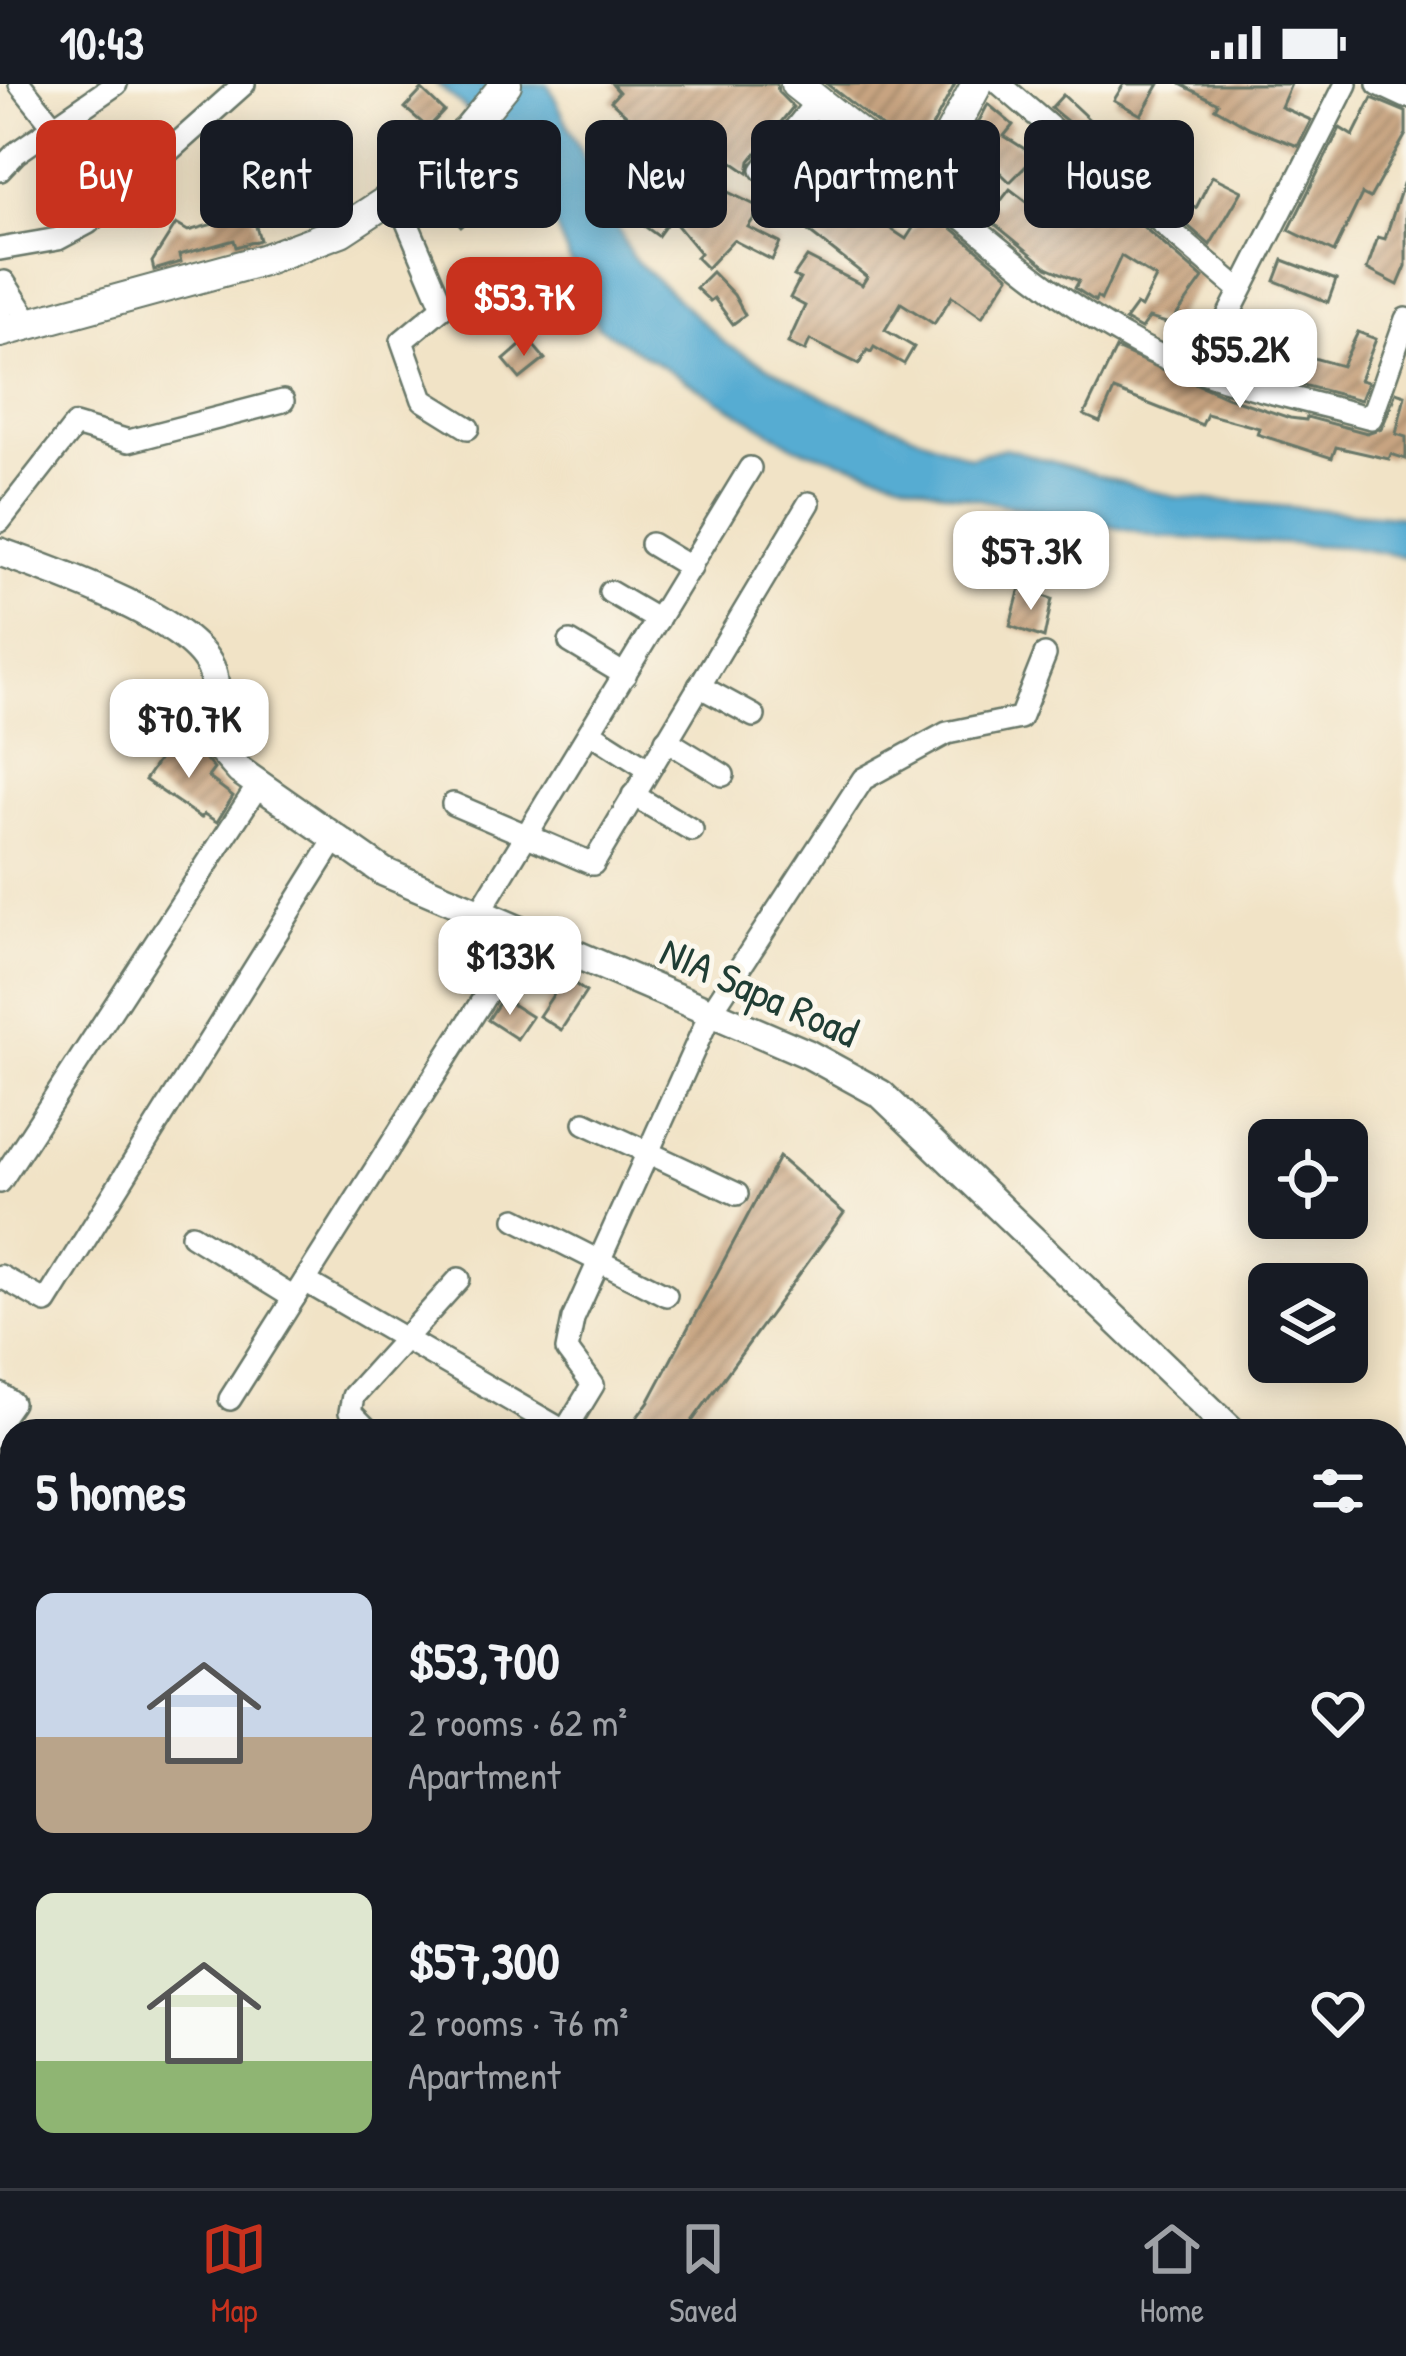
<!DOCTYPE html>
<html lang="en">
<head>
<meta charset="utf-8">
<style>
  body { margin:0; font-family:"Patrick Hand",sans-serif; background:#242831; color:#f1f3f6; height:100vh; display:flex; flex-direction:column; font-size:45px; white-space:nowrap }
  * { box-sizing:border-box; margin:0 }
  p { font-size:39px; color:#9ea1a6 }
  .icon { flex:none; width:66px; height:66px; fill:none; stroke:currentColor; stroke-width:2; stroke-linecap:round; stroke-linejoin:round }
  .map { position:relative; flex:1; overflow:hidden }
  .drawer { position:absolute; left:0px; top:1335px; width:1407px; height:771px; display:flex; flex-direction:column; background:#171b24; border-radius:36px 36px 0 0; box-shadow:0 6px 30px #0003 }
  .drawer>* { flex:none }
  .banner { position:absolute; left:36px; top:36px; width:1335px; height:108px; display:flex; gap:24px }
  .fabs { position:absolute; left:1248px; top:1035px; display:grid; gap:24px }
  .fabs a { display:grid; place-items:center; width:120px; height:120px; border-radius:18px; background:#171b24; box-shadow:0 6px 30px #0003; font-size:60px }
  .price { position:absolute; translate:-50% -102px; padding:0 27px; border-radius:24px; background:#fff; color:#222; font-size:39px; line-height:78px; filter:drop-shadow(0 3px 6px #0008) }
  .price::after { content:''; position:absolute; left:50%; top:72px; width:36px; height:27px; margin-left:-18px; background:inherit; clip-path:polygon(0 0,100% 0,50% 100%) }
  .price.on { background:#c8321e; color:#fff }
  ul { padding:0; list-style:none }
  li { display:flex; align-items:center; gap:36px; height:300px; padding:0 36px }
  li span { display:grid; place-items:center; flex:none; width:336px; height:240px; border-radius:18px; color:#555 }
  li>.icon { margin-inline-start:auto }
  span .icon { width:144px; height:144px; fill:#fffc; stroke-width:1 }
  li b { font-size:51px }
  h2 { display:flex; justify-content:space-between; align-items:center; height:144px; padding:0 36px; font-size:51px }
  .pill { padding:0 42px; border-radius:18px; background:#171b24; box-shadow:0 6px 30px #0003; font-size:42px; line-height:108px }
  .pill.on { background:#c8321e; color:#fff }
  .status { display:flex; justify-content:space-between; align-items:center; height:84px; padding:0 60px; background:#171b24; direction:ltr }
  .status svg { height:33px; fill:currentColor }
  .tab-bar { display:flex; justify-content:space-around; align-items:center; height:168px; border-top:3px solid #363941; background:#171b24; font-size:33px; color:#9ea1a6 }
  .tab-bar a { display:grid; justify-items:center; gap:6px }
  .tab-bar .on { color:#c8321e }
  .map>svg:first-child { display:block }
  .water { fill:#56acd2; stroke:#3a7483; stroke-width:3 }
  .building { fill:url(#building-hatch); fill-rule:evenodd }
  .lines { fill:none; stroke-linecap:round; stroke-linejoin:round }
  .minor-casing { stroke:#687767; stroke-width:26 }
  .tertiary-casing { stroke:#687767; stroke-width:32 }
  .secondary-casing { stroke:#687767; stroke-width:34 }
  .minor { stroke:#fff; stroke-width:21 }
  .tertiary { stroke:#fff; stroke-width:27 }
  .secondary { stroke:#fff; stroke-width:30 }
  .labels { text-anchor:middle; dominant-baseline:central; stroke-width:10; stroke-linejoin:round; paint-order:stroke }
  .street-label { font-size:42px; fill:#1f3d34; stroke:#fbf7ec }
</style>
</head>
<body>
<div class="status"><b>10:43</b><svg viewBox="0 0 49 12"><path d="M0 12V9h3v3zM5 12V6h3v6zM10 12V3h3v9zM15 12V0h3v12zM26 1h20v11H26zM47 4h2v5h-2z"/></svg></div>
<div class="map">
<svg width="1406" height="2104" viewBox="0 0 1406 2104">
  <defs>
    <pattern id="building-hatch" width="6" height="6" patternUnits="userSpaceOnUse" patternTransform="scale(3)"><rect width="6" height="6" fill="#c8a481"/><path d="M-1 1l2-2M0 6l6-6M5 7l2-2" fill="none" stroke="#a2876a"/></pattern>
  </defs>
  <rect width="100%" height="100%" fill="#fbf7ec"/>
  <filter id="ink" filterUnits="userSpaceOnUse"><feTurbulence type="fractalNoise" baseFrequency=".00833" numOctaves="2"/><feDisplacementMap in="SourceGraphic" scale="24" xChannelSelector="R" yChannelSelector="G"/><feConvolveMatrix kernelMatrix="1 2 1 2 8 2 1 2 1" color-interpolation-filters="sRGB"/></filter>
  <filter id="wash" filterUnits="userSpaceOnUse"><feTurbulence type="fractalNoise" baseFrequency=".004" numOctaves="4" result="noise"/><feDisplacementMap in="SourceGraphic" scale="48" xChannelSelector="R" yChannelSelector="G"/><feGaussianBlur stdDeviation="2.7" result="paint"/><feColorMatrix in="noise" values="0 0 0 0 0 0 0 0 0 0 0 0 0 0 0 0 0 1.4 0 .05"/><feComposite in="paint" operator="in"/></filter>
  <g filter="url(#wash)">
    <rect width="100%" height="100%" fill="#f1e3c6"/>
    <path class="water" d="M437,0H548L632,173L726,260L833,318L970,373L1005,364L1174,413L1406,433V473L1349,463L1161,453L944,408L796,363L598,243L529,80Z"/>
    <g id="blocks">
      <g class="building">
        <path d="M612,0H777L778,8L793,23L750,77L748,89L716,67L691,90L761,124L748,143L780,159L772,176L733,156L707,184L696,173L700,169L671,134L658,152L640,139L648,127L636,119L646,104L663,114L683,76L651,47L648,51L611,17L619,8Z"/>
        <path d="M827,0H955L917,71Z"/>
        <path d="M1124,0H1159L1141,31L1114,16Z"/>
        <path d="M1180,0H1291L1281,23L1311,36L1298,62L1250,44L1215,24L1218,19Z"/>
        <path d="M422,6L444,27L428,44L405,24Z"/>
        <path d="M1063,11L1112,57L1125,38L1158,63L1167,46L1182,54L1149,105L1051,24Z"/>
        <path d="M1372,14L1406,28V50L1370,114L1362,110L1334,168L1289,146L1340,44L1353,52Z"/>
        <path d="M988,20L1013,41L1004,52L1036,72L1010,98L989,78L973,105L996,123L1010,105L1040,128L1056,104L1029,82L1043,63L1078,90L1075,94L1119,122L1203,194L1170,240L1149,234L1141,245L1125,236L1136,221L1141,224L1156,194L1121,172L1101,216L1097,213L1095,217L1075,204L1079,197L1047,183L946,100Z"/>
        <path d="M817,41L911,116L923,120L1009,192L982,233L952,212L934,240L901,219L885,246L914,263L904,280L874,263L871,268L867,266L859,280L810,256L805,267L788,259L805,222L790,214L800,195L794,192L807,173L862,201L867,193L808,147L815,135L765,100L774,95ZM811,64L922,130L906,155L799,84Z"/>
        <path d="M481,60L511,90L483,118L486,121L461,143L448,128L474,104L456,85Z"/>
        <path d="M1212,92L1242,107L1210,161L1158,116L1166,104L1196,124Z"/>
        <path d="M1403,100L1406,101V182L1398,201L1367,185L1378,153L1385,155Z"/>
        <path d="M227,112L231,127L250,122L260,156L236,163L234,156L179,171L181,178L154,186L152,178L176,140L188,147L217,139L210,116Z"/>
        <path d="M1283,176L1336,196L1328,218L1275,197Z"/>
        <path d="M712,188L734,211L745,231L733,240L714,214L710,217L696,204Z"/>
        <path d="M1358,248L1376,255L1360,296L1368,298L1361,316L1295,299L1303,271L1342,282Z"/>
        <path d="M528,255L545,275L520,295L504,276Z"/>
        <path d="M1116,265L1227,313L1290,334L1306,336L1307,333L1367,349L1382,344L1396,308L1405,311L1396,350L1406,353V375L1391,370L1389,375L1336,363L1332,374L1257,350L1259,344L1207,330L1202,341L1114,306L1100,338L1084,331Z"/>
        <path d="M1020,504L1052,515L1044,554L1010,542Z"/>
        <path d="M174,653L200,669L214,685L208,693L233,712L217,738L204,730L201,734L145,696Z"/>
        <path d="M565,893L586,908L561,946L539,932Z"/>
        <path d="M502,914L532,933L517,955L488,936Z"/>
        <path d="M779,1073L844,1129L685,1347H627L649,1317Z"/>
      </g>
    </g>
  </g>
  <g filter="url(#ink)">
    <use href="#blocks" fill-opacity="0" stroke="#687767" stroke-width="3"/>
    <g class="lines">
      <g class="minor-casing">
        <g id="minor">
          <path d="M20,0L55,44"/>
          <path d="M1000,0L1240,206"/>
          <path d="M1378,0L1406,13"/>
          <path d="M0,86L16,69L116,0"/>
          <path d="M762,86L817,17"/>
          <path d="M923,101C988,155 1054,214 1128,255C1201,297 1291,312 1371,334L1406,235"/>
          <path d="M395,110L443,223L402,257L423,316L468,344"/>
          <path d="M0,165L58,155L88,139L244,0"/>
          <path d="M0,237L4,198L31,240"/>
          <path d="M1200,287L1346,0"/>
          <path d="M0,437L75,341L129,357L283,317"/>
          <path d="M651,460L691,484"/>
          <path d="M610,508L658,536"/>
          <path d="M570,558L625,591"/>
          <path d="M699,602L754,632"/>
          <path d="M590,648L648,685"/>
          <path d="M666,656L723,691"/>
          <path d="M633,711L692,746"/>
          <path d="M453,720L593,780L809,419"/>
          <path d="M479,829L750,384"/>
          <path d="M585,1039L737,1110"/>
          <path d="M0,1098L259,700"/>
          <path d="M516,1135L666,1211"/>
          <path d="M192,1151L294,1214"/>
          <path d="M0,1192L46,1218L336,754"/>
          <path d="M305,1197L564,1347"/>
          <path d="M0,1310L12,1319L0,1336"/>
          <path d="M230,1315L525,849"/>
          <path d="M369,1347L350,1328L353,1312L459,1195"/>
          <path d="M565,1347L593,1301L567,1266L573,1235L711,928L863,695L947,649L1020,634L1045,571"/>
          <path d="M0,1353L12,1361"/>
          <path d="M0,1499L12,1484"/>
          <path d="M0,1656L12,1640"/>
          <path d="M0,1841L12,1848"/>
          <path d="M0,1955L12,1939"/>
          <path d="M0,2001L12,1984"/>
          <path d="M1395,2024H1406"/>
          <path d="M1395,2041H1406"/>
          <path d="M419,2094L432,2104"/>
          <path d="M576,2094L626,2104"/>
          <path d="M33,2104L40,2094"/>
          <path d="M143,2104L150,2094"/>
          <path d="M252,2104L259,2094"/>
          <path d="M368,2104L375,2094"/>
          <path d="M825,2104L826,2094"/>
        </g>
      </g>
      <g class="tertiary-casing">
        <g id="tertiary">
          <path d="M0,468C50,486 194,535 212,587C218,604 211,635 210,653L240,687L384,788L808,970L881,1010L1232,1347"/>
          <path d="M1395,1478L1406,1486"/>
        </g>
      </g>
      <g class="secondary-casing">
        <g id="secondary">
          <path d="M796,0L923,101L977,0"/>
          <path d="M0,248L263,176L341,147L390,115L468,46L506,0"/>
        </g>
      </g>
      <use href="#minor" class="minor"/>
      <use href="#tertiary" class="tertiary"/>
      <use href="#secondary" class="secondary"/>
    </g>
  </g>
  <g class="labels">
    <g class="street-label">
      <text transform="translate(760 907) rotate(24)">NIA Sapa Road</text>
    </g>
  </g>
</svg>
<div class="fabs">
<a><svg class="icon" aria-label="locate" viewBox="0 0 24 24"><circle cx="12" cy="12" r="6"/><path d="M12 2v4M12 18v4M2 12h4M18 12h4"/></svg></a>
<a><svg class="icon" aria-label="layers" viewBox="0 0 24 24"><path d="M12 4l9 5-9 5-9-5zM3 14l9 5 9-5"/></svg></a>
</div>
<b class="price on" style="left:524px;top:275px">$53.7K</b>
<b class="price" style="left:1240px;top:327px">$55.2K</b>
<b class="price" style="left:1031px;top:529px">$57.3K</b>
<b class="price" style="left:189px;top:697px">$70.7K</b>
<b class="price" style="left:510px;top:934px">$133K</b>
<div class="banner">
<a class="pill on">Buy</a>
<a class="pill">Rent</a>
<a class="pill">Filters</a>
<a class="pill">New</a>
<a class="pill">Apartment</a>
<a class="pill">House</a>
</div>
<section class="drawer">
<h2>5 homes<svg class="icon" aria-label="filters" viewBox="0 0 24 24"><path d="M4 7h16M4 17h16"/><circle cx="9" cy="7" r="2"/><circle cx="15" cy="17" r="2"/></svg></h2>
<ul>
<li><span style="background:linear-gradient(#c9d6e8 60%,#b9a48a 0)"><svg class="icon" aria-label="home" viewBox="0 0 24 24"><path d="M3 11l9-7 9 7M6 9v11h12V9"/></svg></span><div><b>$53,700</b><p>2 rooms · 62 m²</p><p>Apartment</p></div><svg class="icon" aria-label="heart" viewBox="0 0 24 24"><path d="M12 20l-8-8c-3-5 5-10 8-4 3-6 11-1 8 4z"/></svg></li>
<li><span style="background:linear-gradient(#dfe7d0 70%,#8fb573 0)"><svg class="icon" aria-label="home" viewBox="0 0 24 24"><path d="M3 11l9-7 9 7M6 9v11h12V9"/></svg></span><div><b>$57,300</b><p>2 rooms · 76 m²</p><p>Apartment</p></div><svg class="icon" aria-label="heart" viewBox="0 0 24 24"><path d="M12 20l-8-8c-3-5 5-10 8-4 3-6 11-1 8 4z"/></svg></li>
</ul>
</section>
</div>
<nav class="tab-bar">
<a class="on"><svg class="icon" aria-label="map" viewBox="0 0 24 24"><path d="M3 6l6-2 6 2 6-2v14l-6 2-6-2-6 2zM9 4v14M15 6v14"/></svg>Map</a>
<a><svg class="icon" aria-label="saved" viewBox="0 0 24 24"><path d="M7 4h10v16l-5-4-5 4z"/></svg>Saved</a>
<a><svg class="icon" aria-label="home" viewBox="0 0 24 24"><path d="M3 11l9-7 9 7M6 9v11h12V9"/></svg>Home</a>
</nav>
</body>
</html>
